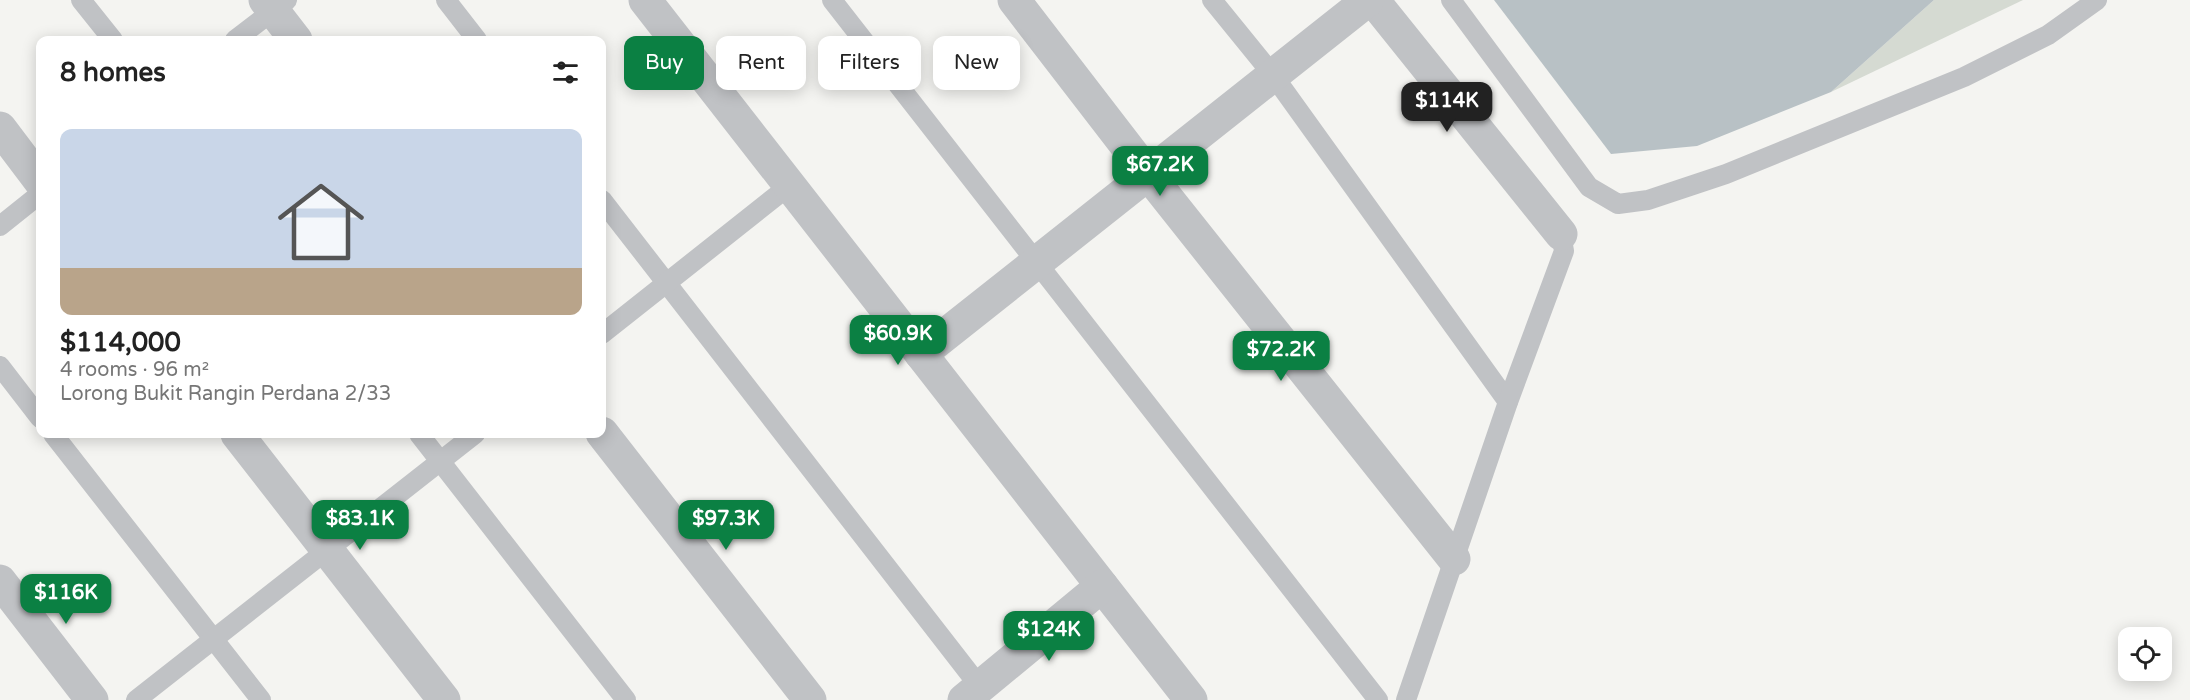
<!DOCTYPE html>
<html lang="en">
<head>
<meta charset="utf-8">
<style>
  body { margin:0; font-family:"Varela Round",sans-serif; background:#f6f6f6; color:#222; height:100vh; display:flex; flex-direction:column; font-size:22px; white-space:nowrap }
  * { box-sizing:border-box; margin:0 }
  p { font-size:20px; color:#767676 }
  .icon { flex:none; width:33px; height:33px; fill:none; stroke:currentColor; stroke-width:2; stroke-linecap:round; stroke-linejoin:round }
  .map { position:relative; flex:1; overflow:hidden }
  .panel { position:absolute; left:36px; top:36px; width:570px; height:402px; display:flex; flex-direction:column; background:#fff; border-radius:12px; box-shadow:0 3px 15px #0003 }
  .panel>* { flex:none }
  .top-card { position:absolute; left:624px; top:36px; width:570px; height:54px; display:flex; gap:12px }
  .fabs { position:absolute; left:2118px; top:627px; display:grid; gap:12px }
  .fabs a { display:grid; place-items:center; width:54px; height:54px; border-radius:12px; background:#fff; box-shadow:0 3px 15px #0003; font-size:30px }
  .price { position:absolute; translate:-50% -51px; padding:0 14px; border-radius:12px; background:#0b8043; color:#fff; font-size:20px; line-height:39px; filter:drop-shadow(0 2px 3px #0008) }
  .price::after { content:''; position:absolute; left:50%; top:36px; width:18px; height:14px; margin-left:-9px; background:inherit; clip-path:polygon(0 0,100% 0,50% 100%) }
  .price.on { background:#222; color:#fff }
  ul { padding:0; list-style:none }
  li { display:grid; align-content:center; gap:12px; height:318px; padding:0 24px }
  li span { display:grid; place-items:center; height:186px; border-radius:12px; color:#555 }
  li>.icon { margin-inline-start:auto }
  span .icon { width:108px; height:108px; fill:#fffc; stroke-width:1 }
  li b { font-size:26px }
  h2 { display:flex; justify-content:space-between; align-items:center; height:72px; padding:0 24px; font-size:26px }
  .chip { padding:0 21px; border-radius:12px; background:#fff; box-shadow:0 3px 15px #0003; font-size:21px; line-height:54px }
  .chip.on { background:#0b8043; color:#fff }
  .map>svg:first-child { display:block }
  .green { fill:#d5dad2 }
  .water { fill:#b8c1c5 }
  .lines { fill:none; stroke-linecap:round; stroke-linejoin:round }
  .service { stroke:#c0c2c5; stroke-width:20 }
  .minor { stroke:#c0c2c5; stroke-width:33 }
</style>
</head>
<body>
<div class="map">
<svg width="2190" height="700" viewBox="0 0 2190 700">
  <rect width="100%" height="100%" fill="#f4f4f1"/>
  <path class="green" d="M1934,0H2023L1831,92Z"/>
  <path class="water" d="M1494,0H1934L1831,92L1697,146L1611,154Z"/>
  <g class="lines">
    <g class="service">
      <path d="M81,0L113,40"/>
      <path d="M446,0L477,40"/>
      <path d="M832,0L1378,700"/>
      <path d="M1212,0L1273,75L1508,402"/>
      <path d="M1451,0L1589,187L1618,204L1648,200L1726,174L1964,77L2048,35L2097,0"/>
      <path d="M235,40L287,0"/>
      <path d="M602,200L980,687"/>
      <path d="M0,226L40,194"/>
      <path d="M602,334L789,186"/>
      <path d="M0,366L40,418"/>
      <path d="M53,434L261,700"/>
      <path d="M419,434L626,700"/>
      <path d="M136,700L475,434"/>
      <path d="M1406,700L1508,402L1564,251L1561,234"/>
    </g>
    <g class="minor">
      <path d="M265,0L296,40"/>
      <path d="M645,0L1191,700"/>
      <path d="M1014,0L1148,174L1454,559"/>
      <path d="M1373,0L1561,234"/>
      <path d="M0,128L40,181"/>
      <path d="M921,354L1368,0"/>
      <path d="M602,433L810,700"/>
      <path d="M237,434L444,700"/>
      <path d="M0,581L92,700"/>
      <path d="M964,700L1102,586"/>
    </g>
  </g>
</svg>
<div class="fabs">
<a><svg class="icon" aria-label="locate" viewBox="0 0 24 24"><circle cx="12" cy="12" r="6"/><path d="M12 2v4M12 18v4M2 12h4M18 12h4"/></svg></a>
</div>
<b class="price on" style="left:1447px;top:133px">$114K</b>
<b class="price" style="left:1160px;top:197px">$67.2K</b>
<b class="price" style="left:898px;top:366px">$60.9K</b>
<b class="price" style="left:1281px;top:382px">$72.2K</b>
<b class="price" style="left:360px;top:551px">$83.1K</b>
<b class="price" style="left:726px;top:551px">$97.3K</b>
<b class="price" style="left:66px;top:625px">$116K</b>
<b class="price" style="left:1049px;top:662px">$124K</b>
<div class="top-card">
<a class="chip on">Buy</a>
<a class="chip">Rent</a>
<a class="chip">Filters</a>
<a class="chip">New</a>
</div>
<section class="panel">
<h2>8 homes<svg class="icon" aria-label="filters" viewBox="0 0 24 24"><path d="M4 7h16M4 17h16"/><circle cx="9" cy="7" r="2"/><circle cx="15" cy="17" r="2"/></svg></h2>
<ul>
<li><span style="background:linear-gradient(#c9d6e8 75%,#b9a48a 0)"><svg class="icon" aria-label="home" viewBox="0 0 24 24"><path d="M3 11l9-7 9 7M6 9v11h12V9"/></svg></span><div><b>$114,000</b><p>4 rooms · 96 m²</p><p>Lorong Bukit Rangin Perdana 2/33</p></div></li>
</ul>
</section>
</div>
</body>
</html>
